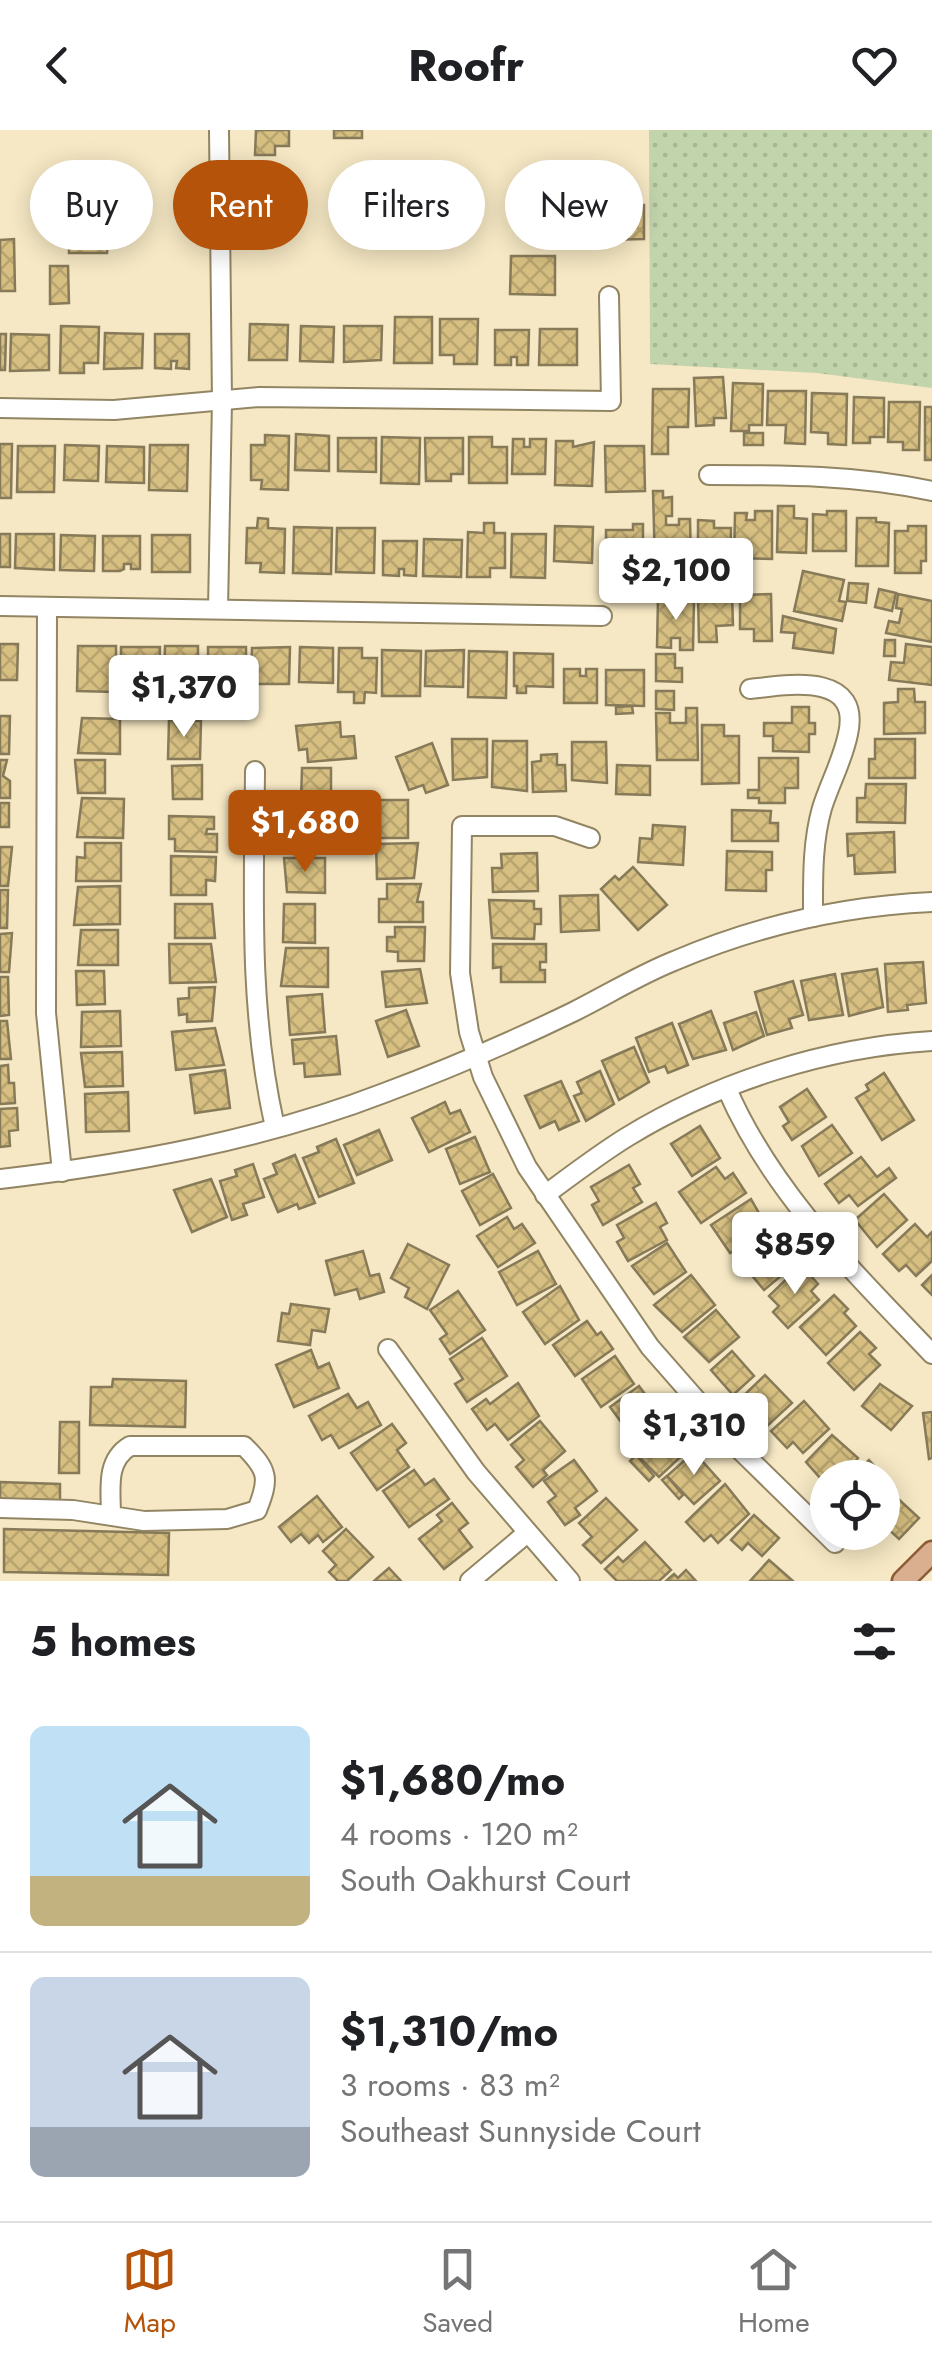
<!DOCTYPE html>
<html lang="en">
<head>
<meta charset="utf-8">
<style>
  body { margin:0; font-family:Jost,sans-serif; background:#f2f2f2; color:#202124; height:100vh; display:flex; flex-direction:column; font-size:38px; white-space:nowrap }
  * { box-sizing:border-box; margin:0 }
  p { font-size:32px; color:#757577 }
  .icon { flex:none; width:55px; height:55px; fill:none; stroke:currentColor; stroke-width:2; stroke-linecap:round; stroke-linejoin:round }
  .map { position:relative; height:1451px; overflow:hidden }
  .side { display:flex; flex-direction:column; background:#fff; flex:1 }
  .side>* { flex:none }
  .banner { position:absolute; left:30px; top:30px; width:872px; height:90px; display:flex; gap:20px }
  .buttons { position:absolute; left:810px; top:1330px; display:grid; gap:20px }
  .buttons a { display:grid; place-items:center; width:90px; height:90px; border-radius:50%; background:#fff; box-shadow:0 5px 25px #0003; font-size:50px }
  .price { position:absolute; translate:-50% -85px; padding:0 22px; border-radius:10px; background:#fff; color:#222; font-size:32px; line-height:65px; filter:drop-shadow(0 2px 5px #0008) }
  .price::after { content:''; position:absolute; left:50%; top:60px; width:30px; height:22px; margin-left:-15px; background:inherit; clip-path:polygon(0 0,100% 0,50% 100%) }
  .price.selected { background:#b45309; color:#fff }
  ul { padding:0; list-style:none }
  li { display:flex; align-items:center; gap:30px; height:250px; padding:0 30px }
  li+li { border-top:2px solid #e0e0e0 }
  li span { display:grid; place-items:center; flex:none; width:280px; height:200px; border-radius:15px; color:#555 }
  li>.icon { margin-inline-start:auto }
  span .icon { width:120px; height:120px; fill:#fffc; stroke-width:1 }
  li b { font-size:42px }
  h2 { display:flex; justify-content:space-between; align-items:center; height:120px; padding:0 30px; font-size:42px }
  .pill { padding:0 35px; border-radius:45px; background:#fff; box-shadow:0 5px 25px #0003; font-size:35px; line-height:90px }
  .pill.selected { background:#b45309; color:#fff }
  header { display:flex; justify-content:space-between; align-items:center; height:130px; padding:0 30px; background:#fff; font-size:45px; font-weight:700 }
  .dock { display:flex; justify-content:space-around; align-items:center; height:140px; border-top:2px solid #e0e0e0; background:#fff; font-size:28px; color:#757577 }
  .dock a { display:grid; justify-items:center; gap:5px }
  .dock .selected { color:#b45309 }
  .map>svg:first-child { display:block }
  .grass { fill:url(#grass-dots) }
  .building { fill:url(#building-cross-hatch); stroke:#877a59; stroke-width:2.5 }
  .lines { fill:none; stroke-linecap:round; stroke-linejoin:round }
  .minor-casing { stroke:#928563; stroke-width:22 }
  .major-casing { stroke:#8d5c36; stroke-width:25 }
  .minor { stroke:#fff; stroke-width:18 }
  .major { stroke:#daaf8f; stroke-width:20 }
</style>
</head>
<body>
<header><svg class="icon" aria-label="back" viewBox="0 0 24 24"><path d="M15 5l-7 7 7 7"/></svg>Roofr<svg class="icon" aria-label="heart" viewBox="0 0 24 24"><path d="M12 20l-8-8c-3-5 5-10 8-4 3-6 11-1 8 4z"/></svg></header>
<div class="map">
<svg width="932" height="1451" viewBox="0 0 932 1451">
  <defs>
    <pattern id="grass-dots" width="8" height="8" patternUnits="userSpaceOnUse" patternTransform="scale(2.5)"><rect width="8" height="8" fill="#c2d4ac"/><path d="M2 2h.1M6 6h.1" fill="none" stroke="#a7b693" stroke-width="1.8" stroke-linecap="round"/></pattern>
    <pattern id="building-cross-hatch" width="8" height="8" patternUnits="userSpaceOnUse" patternTransform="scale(2.5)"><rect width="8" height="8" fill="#d6bf81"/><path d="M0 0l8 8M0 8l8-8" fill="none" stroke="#b8a46f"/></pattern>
  </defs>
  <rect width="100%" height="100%" fill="#f6e8c4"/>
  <path class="grass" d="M649,0H932V258L817,243L650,234Z"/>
  <g class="building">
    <path d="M256,0H289V16H275V25H255Z"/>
    <rect x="334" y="0" width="28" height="8"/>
    <path d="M68,57L95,61L94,88H55L56,62H68Z"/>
    <path d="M257,64L278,65L277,95H257Z"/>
    <path d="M644,75V109L605,110V76Z"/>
    <path d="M562,79H600V115L562,113Z"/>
    <path d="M14,109L15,161H0V110Z"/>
    <path d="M69,110L108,111L107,123H69Z"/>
    <path d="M511,126H555V165L510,164Z"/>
    <path d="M50,136H68L69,173L50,174Z"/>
    <path d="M395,187H432V233H394Z"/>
    <path d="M440,189H478L477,234H454V225H440Z"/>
    <path d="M250,194L288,195L287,230H249Z"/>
    <path d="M61,196L99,197L98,233H84V243H60Z"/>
    <path d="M301,196L334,197L333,232L300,231Z"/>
    <path d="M344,196H382L381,230L344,232Z"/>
    <path d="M540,199H577V235H539Z"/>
    <path d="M495,200H529L528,235H517V227H511V235H495Z"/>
    <path d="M105,203L143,204L142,238L104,239Z"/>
    <path d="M0,204H6L5,240H0Z"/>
    <path d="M11,204L49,205V240L10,241Z"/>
    <path d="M155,204H189V239L176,238L177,231H171V239L155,238Z"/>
    <path d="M723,247L726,288H714V295L696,296L694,248Z"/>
    <path d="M733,253L763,254L762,295H749V301H731Z"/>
    <path d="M653,259H689L688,297H668V324H652Z"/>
    <path d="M768,261H806L805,314L785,313L786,295H767Z"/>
    <path d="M812,263L847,264L846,315L828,314V303L811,302Z"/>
    <path d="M854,267L884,268V307H870V313H853Z"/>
    <path d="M889,272H920L919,320H903V312H888Z"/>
    <rect x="925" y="277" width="7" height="53"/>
    <rect x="744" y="303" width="19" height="12"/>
    <path d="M296,304L329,306V341L295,340Z"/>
    <path d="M265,305L289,306L288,360L261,359L262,350H251V315H265Z"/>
    <path d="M382,307L420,308L419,354L381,353Z"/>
    <path d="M469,307H492V317H507V353H469Z"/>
    <path d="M338,308H376V342L338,341Z"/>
    <path d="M425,308H463V344H451V351H426Z"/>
    <path d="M513,309H524V317H530V309H546L545,344H512Z"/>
    <path d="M556,311H573V317L594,312L592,356L555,355Z"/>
    <path d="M0,314H12L11,368H0Z"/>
    <path d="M65,315L99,316L98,351L64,350Z"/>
    <path d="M150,315H188L187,361L149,360Z"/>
    <path d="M18,316H55L54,362H17Z"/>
    <path d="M107,316L144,317V353L106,352Z"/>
    <path d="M605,316H644L645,361L606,362Z"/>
    <path d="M653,361H663V368L672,367V386H666V395H679V389H690L691,434L655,435Z"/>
    <path d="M778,376H794V388L807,389L806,423L777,422Z"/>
    <path d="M755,381H772V429L734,428L735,383H747L746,390H755Z"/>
    <path d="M827,381H846V421H813V384L827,385Z"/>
    <path d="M258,388L268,389V398L285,399L284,443L260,442L261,433H246L247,398H257Z"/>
    <path d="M857,388H876V392L889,393L888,436H856Z"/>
    <path d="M698,390L714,391V398H731L730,437H698Z"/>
    <path d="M484,393H494V403H505V438H490V447H467L468,402L484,403Z"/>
    <path d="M633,394H643V436H624V431H606V400H633Z"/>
    <path d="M555,396L593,397L592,433L554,431Z"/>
    <path d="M908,396H926V431H921V443H895V401H908Z"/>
    <path d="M294,397L332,398L331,444L293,443Z"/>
    <path d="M337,398H375L374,443L336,442Z"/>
    <rect x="0" y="404" width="10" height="33"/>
    <path d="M16,404H54V440L15,438Z"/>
    <path d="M512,404H546L545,448L511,447Z"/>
    <path d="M61,405L95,406L94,441L60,440Z"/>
    <rect x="152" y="405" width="38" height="37"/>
    <path d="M103,406H140V439H131V434H124V439L120,441H103Z"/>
    <path d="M424,409L462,410L461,447L423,446Z"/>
    <path d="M383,411H417L416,446L404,445V439H399V446L383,445Z"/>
    <path d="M803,441L844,450L839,471L846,472L842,491L794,481Z"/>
    <path d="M849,453L868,454L866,473L847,471Z"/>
    <path d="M879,459L896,463L892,481L875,477Z"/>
    <path d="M732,464L733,495L716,496L717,512H699L698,465Z"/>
    <path d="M771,464L772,511H754V499H740V465Z"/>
    <path d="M898,464L932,471V512L886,503L889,491L899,493L902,479L896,478Z"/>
    <path d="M658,468L694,469L693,520H680V508H671V518L657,517Z"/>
    <path d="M783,486L836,499L833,523L793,518L795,503L781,502Z"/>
    <path d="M885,510H895V526H884Z"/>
    <path d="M0,514H18L17,550H0Z"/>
    <path d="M906,514L932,517V555L889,550L891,532L904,533Z"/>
    <path d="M78,516H116V562L77,561Z"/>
    <path d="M165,516H198V551L164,550Z"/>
    <path d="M121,517H160L159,551L121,550Z"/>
    <rect x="208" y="517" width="38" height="53"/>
    <path d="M290,517L289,554H251L252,518Z"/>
    <path d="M300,517L333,518V553L299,552Z"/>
    <path d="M339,518H362V528H377L376,563L365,562L364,573H354V562H338Z"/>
    <path d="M382,520L421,521L420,566H382Z"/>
    <path d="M464,520L463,557L425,556L426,521Z"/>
    <path d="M469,521L507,522L506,568L468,567Z"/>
    <path d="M514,523L553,524V557L526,556V563H517V556H514Z"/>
    <path d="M656,524H675V538H682V552L656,551Z"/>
    <path d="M564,539H580V546H586V539H597V573H564Z"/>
    <path d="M606,540H644V576L606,575Z"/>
    <path d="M898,559H914L915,572H925V603L884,604V573L898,572Z"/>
    <path d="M656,561H674V580L656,579Z"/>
    <path d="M632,576L633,583L616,584V577Z"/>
    <path d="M792,577H809V593H815V604H809V622L773,621V606H764V593H792Z"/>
    <path d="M686,578H697L698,630H657L656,583H670V593H686Z"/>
    <path d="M0,586H10L9,624H0Z"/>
    <path d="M82,588L120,589V624L78,623Z"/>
    <path d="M169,590L201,591L200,629H168Z"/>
    <path d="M340,592L341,607L354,606L356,628L308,632L307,619L299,620L296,596Z"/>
    <path d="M702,595H724V606H739V653L702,654Z"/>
    <path d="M452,609H487V647L453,650Z"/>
    <path d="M875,609H915V648H869V629H875Z"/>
    <path d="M493,611H527V661L492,657Z"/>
    <path d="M572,612H606L607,653L572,650Z"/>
    <path d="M432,613L448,655L426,663L423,655L409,660L396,627Z"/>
    <path d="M557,624V635H565L566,661L533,662L532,632L541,631V625Z"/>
    <path d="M759,628H798V658H785V673H759V668H748V660H759Z"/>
    <path d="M0,630H7L3,646L10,651V668H0Z"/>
    <path d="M75,630H105V663H78Z"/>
    <path d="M202,635V669H173L172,636Z"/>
    <path d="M617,635L650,636V665L616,664Z"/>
    <path d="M302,638H331V673L301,672Z"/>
    <path d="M866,654H906L905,693L857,692V668H865Z"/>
    <path d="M82,668L124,669L123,708L77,707Z"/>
    <path d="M374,670H408V708H375Z"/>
    <rect x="0" y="673" width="9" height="24"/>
    <path d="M732,680L771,681L770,693H778V711H732Z"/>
    <path d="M285,682H321V719L286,720Z"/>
    <path d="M169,686L214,687V699H207L206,704H217V722L175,721V709H169Z"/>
    <path d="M653,695L685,697L683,735L638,732L640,708L652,709Z"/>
    <path d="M894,702L895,742L855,744L854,725L848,726L847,704Z"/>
    <path d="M85,713H121V751H76L77,727L85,728Z"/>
    <path d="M418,713L414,748L377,749L376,714Z"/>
    <path d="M0,717H12L8,756H0Z"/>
    <path d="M727,721L772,722V740H766V761L726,760Z"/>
    <path d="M537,723L538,761L493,762L492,738H502L501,724Z"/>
    <path d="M171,726L216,727L215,751L206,750V765H171Z"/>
    <path d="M284,728H325V763L287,762Z"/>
    <path d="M633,737L667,775L638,800L601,759L615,746L619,750Z"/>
    <path d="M387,754H421L417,772H423V792H379V769H387Z"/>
    <path d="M120,756V794L74,795L78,757Z"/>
    <path d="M0,760H8L7,798H0Z"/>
    <path d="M598,765L599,800L561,802L560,766Z"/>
    <path d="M489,770L534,771V779H541V794H535L534,809L492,808Z"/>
    <path d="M175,774H212L215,808H175Z"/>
    <path d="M284,774H315V813L283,812Z"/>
    <path d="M395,797H425L424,831H398V822L387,821V807H395Z"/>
    <path d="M81,800H118V835H78Z"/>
    <path d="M12,803L9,842H0V804Z"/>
    <path d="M169,814H211L216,852L170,853Z"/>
    <path d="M493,814H546V832H540V840H545V852H501V837L493,838Z"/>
    <path d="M286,818H328V857L281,856Z"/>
    <path d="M923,832L926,873L907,875L908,880L888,882L885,834Z"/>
    <path d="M420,839L427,873L386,877L382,842Z"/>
    <path d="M877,839L883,877L849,886L842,844Z"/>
    <path d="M76,841H104L105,874L77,875Z"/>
    <path d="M835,844L843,885L809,890L801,851Z"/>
    <path d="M0,847H8L9,885L0,886Z"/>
    <path d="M793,851L803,885L789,889L792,898L767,905L755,862Z"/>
    <path d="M215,857L212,891L187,892V884L179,885L178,869L189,868V858Z"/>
    <path d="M322,864L325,902L290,905L287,867Z"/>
    <path d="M406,880L419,916L388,927L376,891Z"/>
    <path d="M120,881L121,916L81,917L82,882Z"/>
    <path d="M711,881L726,920L693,929L679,894Z"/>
    <path d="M756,882L764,906L733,920L724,893Z"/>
    <path d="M0,891H7L11,929H0Z"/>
    <path d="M672,893L688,935L668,943L665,936L649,942L636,908Z"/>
    <path d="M215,898L224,935L176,940L172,902Z"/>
    <path d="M336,906L340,944L305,947L304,933L294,934L292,910Z"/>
    <path d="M634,917L649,952L619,970L602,931Z"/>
    <path d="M122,922L123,956L85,957L81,923Z"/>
    <path d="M8,935L9,953H14L15,973L0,974V936Z"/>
    <path d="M225,940L230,978L195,983L190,945Z"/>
    <path d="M600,941L614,974L586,991L574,966L582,963L577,952Z"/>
    <path d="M884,943L914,990L882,1010L856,968L869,960L866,955Z"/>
    <path d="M561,951L579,991L559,1000L555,991L540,998L525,966Z"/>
    <path d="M807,959L826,987L792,1010L783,996L789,992L780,977Z"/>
    <path d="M128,962L129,1001L86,1002L85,964Z"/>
    <path d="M445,972L450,984L460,980L470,1002L429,1022L412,988Z"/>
    <path d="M17,978L18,1000L9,1001L10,1016L0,1017V979Z"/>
    <path d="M832,995L852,1023L819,1046L802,1016Z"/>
    <path d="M700,996L720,1028L692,1046L671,1014Z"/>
    <path d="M379,1000L392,1030L357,1045L344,1015Z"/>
    <path d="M475,1007L490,1042L460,1054L446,1019Z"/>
    <path d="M336,1009L354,1053L319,1067L303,1028L319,1022L317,1017Z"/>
    <path d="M295,1025L315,1073L299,1079L297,1074L278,1082L264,1049L277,1044L273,1034Z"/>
    <path d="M861,1027L877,1047L889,1038L896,1048L858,1076L849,1065L839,1073L825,1054Z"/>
    <path d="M253,1034L264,1067L243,1074L247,1085L232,1090L220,1051L237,1046L235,1040Z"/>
    <path d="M629,1035L640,1054L633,1058L642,1072L603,1095L592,1075L599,1071L591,1057Z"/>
    <path d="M716,1037L725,1049L733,1043L746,1063L701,1093L679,1062Z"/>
    <path d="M493,1044L511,1078L480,1095L462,1061Z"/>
    <path d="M211,1049L227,1087L192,1102L174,1060Z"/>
    <path d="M884,1064L907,1090L877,1117L855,1090Z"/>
    <path d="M751,1069L768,1099L730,1123L711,1095Z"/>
    <path d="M656,1073L667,1093L660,1097L667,1110L628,1131L617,1112L624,1108L617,1095Z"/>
    <path d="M507,1087L514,1099L522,1094L535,1113L498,1137L477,1106Z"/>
    <path d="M915,1094L927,1107L932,1102V1131L916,1146L906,1135L899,1141L883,1124Z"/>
    <path d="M767,1107L776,1119L783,1113L799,1131L764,1160L739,1130Z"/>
    <path d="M667,1113L686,1142L654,1164L632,1136Z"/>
    <path d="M408,1114L449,1135L427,1179L405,1167L409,1158L391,1148Z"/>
    <path d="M363,1121L370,1146L379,1144L384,1162L360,1169L357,1159L335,1165L326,1131Z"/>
    <path d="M538,1121L556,1154L517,1175L499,1142Z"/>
    <path d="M801,1135L818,1154L811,1161L819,1170L788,1198L773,1182L779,1176L769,1166Z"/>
    <path d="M691,1145L715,1175L682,1202L654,1175Z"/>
    <path d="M932,1145V1165L922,1155Z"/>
    <path d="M560,1156L579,1190L545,1214L523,1182Z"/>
    <path d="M458,1161L485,1200L450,1224L440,1209L447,1204L430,1180Z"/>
    <path d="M834,1165L848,1179L844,1183L856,1196L826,1225L800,1197Z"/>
    <path d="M291,1174L329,1179L325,1202L312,1200L310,1215L278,1211L282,1183L289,1184Z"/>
    <path d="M716,1180L739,1207L709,1232L684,1207Z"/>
    <path d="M587,1191L597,1205L601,1202L613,1219L575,1246L553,1215Z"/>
    <path d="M860,1202L876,1218L869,1224L880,1235L854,1260L828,1233Z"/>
    <path d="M482,1208L507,1246L467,1272L455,1254L463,1249L450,1229Z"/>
    <path d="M311,1220L318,1238L329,1233L339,1258L294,1277L276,1235Z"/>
    <path d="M732,1221L754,1246L733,1265L711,1240Z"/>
    <path d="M615,1226L634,1254L601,1277L582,1249Z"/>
    <path d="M765,1245L792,1273L765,1298L739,1270Z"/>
    <path d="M113,1249L186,1251L185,1297L90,1295L91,1257H112Z"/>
    <path d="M518,1253L539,1286L508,1310L495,1294L487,1300L472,1279L486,1269L490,1274Z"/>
    <path d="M880,1254L912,1276L891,1300L862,1276Z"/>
    <path d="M639,1256L662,1287L633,1308L610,1277Z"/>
    <path d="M348,1264L357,1278L368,1272L381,1295L339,1318L331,1305L322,1310L309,1286Z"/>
    <path d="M804,1271L829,1299L803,1323L793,1312L787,1318L771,1301Z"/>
    <path d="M932,1282V1328L929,1329L923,1283Z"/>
    <path d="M540,1291L565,1321L543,1340L547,1345L533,1357L516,1337L524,1330L511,1315Z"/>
    <path d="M60,1292H79V1343H59Z"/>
    <path d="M392,1294L406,1313L397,1320L409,1337L377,1360L351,1323Z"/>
    <path d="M658,1296L668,1307L675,1301L691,1317L659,1347L632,1320Z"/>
    <path d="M832,1305L858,1328L840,1348H828V1357L806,1332Z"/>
    <path d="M694,1322L720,1351L694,1374L667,1346Z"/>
    <path d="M636,1325L654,1346L649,1351L630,1331Z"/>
    <path d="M574,1330L597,1361L575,1378L580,1385L565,1395L548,1372L556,1366L544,1351Z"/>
    <path d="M869,1330L895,1358L882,1370V1348H850Z"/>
    <path d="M414,1340L425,1355L434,1349L449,1369L409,1397L383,1361Z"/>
    <path d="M667,1346L683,1365L679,1369L662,1350Z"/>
    <path d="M0,1352L60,1354V1374L0,1373Z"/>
    <path d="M725,1354L749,1384L718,1413L711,1405L704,1411L686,1392Z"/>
    <path d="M894,1365L919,1388L899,1409L882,1393V1377Z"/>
    <path d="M317,1366L342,1397L323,1412L318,1405L309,1413L301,1404L291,1412L279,1397Z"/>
    <path d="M606,1368L637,1400L601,1433L583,1415L592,1407L579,1393Z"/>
    <path d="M452,1373L468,1393L459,1400L472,1417L444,1439L419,1409L442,1391L437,1385Z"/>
    <path d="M754,1385L779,1408L762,1426L748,1413L742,1420L731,1410Z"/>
    <path d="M4,1399L169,1403L168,1445L4,1442Z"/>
    <path d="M346,1399L373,1427L347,1451H338L329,1442L336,1435L323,1421Z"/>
    <path d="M645,1412L671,1440L659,1451H617L605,1439L618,1427L623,1432Z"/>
    <path d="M769,1430L793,1451H750Z"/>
    <path d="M389,1438L401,1451H374Z"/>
    <path d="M686,1440L696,1451H666L674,1444L678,1448Z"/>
  </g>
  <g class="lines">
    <g class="minor-casing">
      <g id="minor">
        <path d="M0,278L114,280L259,267L611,271L609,166"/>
        <path d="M709,345C785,345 858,345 932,361"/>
        <path d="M0,476L602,486"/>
        <path d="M47,477L46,883L62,1042"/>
        <path d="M218,479L222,271L219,0"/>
        <path d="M750,559C786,555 862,541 848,604C843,629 830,653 822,678C812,713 813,750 813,787"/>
        <path d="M255,641C254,761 248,879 275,997"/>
        <path d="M590,708L555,696H462L460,843L469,902L483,947L527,1037L650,1217L742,1322L835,1413"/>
        <path d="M727,959C772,1063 855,1143 932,1224"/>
        <path d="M0,1049C130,1034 262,1010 384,963C448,939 511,912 573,882C607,865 639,845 674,831C756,796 843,776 932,772"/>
        <path d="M545,1065C572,1045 598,1025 627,1007C717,952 827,917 932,911"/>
        <path d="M388,1219L476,1342L570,1451"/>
        <path d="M0,1378L73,1380L144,1391L227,1389L257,1380C270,1348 268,1340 244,1316H130C105,1331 111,1360 111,1386"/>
        <path d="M470,1451L527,1403"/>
      </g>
    </g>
    <g class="major-casing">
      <path id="major" d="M903,1451L932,1422"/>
    </g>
    <use href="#minor" class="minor"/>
    <use href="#major" class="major"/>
  </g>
</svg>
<div class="buttons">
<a><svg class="icon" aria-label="locate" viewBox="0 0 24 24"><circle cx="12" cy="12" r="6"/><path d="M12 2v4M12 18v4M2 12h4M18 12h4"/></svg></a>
</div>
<b class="price" style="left:676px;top:493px">$2,100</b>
<b class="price" style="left:184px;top:610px">$1,370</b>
<b class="price selected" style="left:305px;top:745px">$1,680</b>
<b class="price" style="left:795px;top:1167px">$859</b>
<b class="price" style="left:694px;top:1348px">$1,310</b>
<div class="banner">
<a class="pill">Buy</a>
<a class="pill selected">Rent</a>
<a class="pill">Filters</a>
<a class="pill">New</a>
</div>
</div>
<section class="side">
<h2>5 homes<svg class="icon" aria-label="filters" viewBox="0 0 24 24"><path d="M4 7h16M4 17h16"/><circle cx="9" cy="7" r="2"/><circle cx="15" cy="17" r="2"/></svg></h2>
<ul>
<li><span style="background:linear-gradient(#bfe0f5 75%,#c2b280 0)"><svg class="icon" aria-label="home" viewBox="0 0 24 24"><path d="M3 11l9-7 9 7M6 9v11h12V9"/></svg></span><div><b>$1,680/mo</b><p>4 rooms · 120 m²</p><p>South Oakhurst Court</p></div></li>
<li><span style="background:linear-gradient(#c9d6e8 75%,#9aa5b1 0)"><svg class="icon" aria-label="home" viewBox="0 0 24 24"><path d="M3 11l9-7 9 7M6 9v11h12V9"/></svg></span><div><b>$1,310/mo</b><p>3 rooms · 83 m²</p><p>Southeast Sunnyside Court</p></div></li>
</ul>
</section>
<nav class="dock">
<a class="selected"><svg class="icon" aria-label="map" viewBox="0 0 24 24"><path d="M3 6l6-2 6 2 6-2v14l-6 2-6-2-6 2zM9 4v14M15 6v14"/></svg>Map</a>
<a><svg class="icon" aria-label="saved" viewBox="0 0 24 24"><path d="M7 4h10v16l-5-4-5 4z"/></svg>Saved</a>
<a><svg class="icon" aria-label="home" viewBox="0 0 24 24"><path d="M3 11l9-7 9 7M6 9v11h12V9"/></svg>Home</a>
</nav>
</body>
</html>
